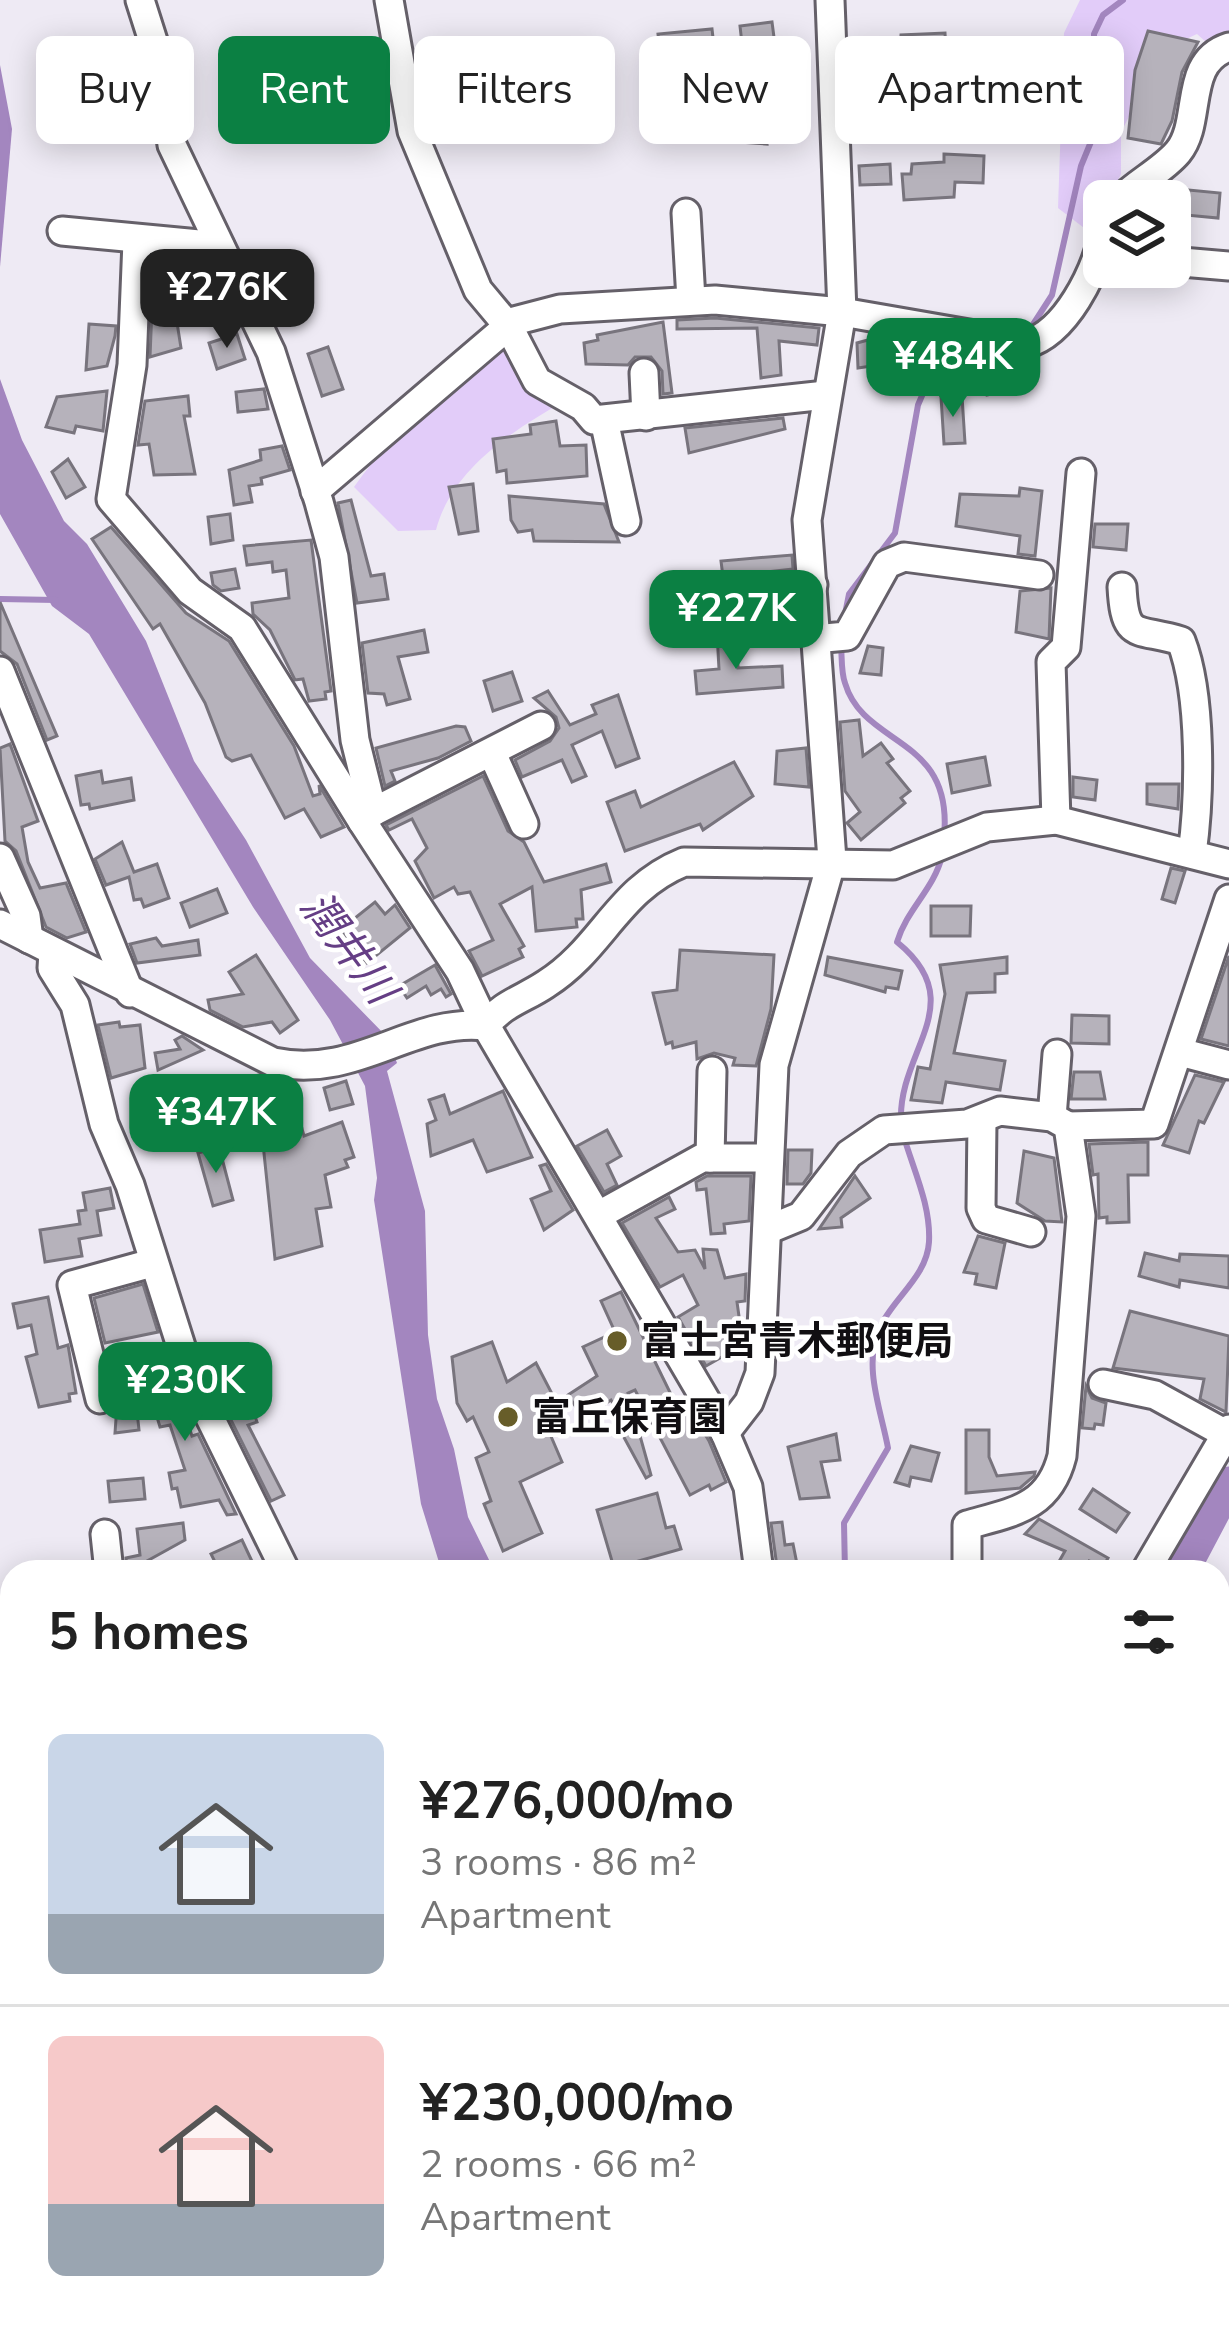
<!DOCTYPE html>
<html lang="en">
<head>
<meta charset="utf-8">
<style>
  body { margin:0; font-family:"Nunito Sans","Noto Sans JP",sans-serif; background:#f6f6f6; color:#222; height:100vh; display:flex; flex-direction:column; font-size:45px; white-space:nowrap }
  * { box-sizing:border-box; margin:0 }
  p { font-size:39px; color:#767676 }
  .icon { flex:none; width:66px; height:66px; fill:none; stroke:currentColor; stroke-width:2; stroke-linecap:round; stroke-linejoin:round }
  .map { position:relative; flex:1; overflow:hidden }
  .panel { position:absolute; left:0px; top:1560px; width:1230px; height:768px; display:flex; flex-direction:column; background:#fff; border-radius:36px 36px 0 0; box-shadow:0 6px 30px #0003 }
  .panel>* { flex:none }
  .banner { position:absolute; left:36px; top:36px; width:1158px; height:108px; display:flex; gap:24px }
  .tools { position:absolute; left:1083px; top:180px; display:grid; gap:24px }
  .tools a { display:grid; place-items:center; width:108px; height:108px; border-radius:18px; background:#fff; box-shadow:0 6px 30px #0003; font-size:60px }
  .price { position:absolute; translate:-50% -102px; padding:0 27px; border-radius:24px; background:#0b8043; color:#fff; font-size:39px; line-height:78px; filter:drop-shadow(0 3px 6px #0008) }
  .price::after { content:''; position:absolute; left:50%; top:72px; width:36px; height:27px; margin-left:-18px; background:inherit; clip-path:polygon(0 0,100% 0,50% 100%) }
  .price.on { background:#222; color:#fff }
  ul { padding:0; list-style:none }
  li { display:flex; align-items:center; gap:36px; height:300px; padding:0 48px }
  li+li { border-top:3px solid #e0e0e0 }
  li span { display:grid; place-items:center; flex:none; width:336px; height:240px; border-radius:18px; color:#555 }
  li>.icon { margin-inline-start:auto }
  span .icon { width:144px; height:144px; fill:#fffc; stroke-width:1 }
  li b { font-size:51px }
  h2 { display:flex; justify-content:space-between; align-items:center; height:144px; padding:0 48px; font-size:51px }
  .tag { padding:0 42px; border-radius:18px; background:#fff; box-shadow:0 6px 30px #0003; font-size:42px; line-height:108px }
  .tag.on { background:#0b8043; color:#fff }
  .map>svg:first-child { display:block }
  .green { fill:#e2ccf9 }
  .water { fill:#a386bf }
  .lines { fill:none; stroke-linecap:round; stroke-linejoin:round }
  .stream { stroke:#a386bf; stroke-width:6 }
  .river { stroke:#a386bf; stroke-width:33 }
  .building { fill:#b6b2bb; stroke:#78747d; stroke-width:3 }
  .minor-casing { stroke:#656069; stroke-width:33 }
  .major-casing { stroke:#656069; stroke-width:39 }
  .minor { stroke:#fff; stroke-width:27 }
  .major { stroke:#fff; stroke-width:33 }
  .poi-dot { fill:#675d29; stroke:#fff; stroke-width:4.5 }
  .labels { text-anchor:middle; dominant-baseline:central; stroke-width:9; stroke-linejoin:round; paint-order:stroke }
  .poi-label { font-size:39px; font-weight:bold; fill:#110f12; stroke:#fff; text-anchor:start }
  .water-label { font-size:42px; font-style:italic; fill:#653e85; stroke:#fff }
</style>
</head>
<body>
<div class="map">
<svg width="1229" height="2328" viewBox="0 0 1229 2328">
  <rect width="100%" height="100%" fill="#eeeaf4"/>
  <g class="green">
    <path d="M1080,0H1229V45L1214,49L1197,34L1160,51L1121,133V174L1092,234L1058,208L1064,33Z"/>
    <path d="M517,340L554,374L568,399C515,429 452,468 436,530L398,531L354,487C399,423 452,383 517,340Z"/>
  </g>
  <g class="water">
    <path d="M0,65L12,129L0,267Z"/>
    <path d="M0,379L22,440L64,521L87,544L146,641L194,761L246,840L310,958L388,1038L397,1063L387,1071L425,1211L428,1335L437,1399L454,1449L468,1517L495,1572H442L421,1504L374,1200L377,1178L365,1086L330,1020L253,907L89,634L52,606L0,514Z"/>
  </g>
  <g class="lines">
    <g class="stream">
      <path d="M1016,333L1032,326L1052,295L1081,166L1095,132L1094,34L1103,15L1123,0"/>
      <path d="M0,599L56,600"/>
      <path d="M845,614L849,594L895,533L918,405L930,377L982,347"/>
      <path d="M841,645C842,657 841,672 845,683C864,748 954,735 944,837"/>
      <path d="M901,1121C898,1050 972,1003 897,942C907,909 934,889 942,856"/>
      <path d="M845,1572L844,1523L888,1448C881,1410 863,1367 879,1329C892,1299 927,1277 929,1242C931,1205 913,1169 903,1134"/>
    </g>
    <path class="river" d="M1182,1572L1229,1483"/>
  </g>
  <g class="building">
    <path d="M772,22L775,45L743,53L740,26Z"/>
    <path d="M712,29L715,55L661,63L658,34Z"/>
    <path d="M1148,31L1198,42L1182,72L1172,121L1161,144L1128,138L1135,70Z"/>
    <path d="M945,33L946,51L900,53L901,35Z"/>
    <path d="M888,69L889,134H866V95L856,96V70Z"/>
    <path d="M765,124L767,144L740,142L739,126Z"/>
    <path d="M944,154L984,156L983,183L955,182L954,197L904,200L902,174H911L912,164L944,162Z"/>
    <path d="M890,164L891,184L860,185L859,166Z"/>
    <path d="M1178,189L1220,193L1218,218L1175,214Z"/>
    <path d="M154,258L167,259L181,348L150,357Z"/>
    <path d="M715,318L819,328L817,345L779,341L781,375L761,378L757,328L677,329V320Z"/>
    <path d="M663,322L672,393L663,394L662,371L651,357H635L628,365L586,364L584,343L598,340L597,335Z"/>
    <path d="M89,324L116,326L115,336L107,366L86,370Z"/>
    <path d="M237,334L245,359L217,369L209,343Z"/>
    <path d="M879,337V346L911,344L912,360L858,368L857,343Z"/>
    <path d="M328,347L343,389L322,396L308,354Z"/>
    <path d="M1012,369L1016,389L987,395L983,376Z"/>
    <path d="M264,389L268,409L238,412L236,392Z"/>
    <path d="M107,391L103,431L76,426L74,433L46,427L57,397Z"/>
    <path d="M188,396L190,416H184L195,474L154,475L149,444L138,445L145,401Z"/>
    <path d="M962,396L965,443L944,444L941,397Z"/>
    <path d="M783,418L785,429L689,453L685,428Z"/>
    <path d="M556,421L560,446L586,445L587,476L507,483L506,470L497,472L493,439L531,434L530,425Z"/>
    <path d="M282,446L290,470L261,478L262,484L249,486L252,502L234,505L229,470L261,460L260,450Z"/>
    <path d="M68,459L85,487L66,498L52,472Z"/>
    <path d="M473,484L478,531L459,534L449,487Z"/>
    <path d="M1020,488L1042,491L1035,556L1018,554L1020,536L956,526L960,494L1019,496Z"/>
    <path d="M509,496L604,504L619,542L534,541L532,530L518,532L511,520Z"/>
    <path d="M351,500L371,576L384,574L388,599L357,603L338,503Z"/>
    <path d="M230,514L233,540L211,544L208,517Z"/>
    <path d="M1095,524H1128L1126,550L1093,547Z"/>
    <path d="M111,527L186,613L229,641L294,746L313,796L320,794L319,785L344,827L321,837L304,809L285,818L251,755L232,761L226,757L205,703L160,624L153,629L92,539Z"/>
    <path d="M311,540L331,691L325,692L326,699L309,701L303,679L295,680L270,630L253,614L252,603L289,598L286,570L273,572L272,562L247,565L244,546Z"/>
    <path d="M792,555L793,569L723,577L721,561Z"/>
    <path d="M235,569L239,588L221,591L213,585L211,573Z"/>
    <path d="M1051,588L1049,639L1016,632L1020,591Z"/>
    <path d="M0,602L57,736L47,740L17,664L0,651Z"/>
    <path d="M795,605L796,615L783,617L784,621L730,626L729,609Z"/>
    <path d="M424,630L428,652L398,657L410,699L387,705L384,694L368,693L362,643Z"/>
    <path d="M737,632L738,668L782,666L783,687L697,694L695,671L719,669L717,633Z"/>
    <path d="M868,646L883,648L881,675L860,673Z"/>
    <path d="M512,672L522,701L493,711L484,681Z"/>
    <path d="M548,691L570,725L596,714L592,705L618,695L639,758L616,767L602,731L572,745L586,776L572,782L562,760L522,777L515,760L550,741L559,728L556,717L534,698Z"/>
    <path d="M859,720L863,756L881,743L893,759L887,763L910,791L901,798L905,803L861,840L847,823L860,812L845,791L840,722Z"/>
    <path d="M456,726L465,727L471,741L438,758L391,771L395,781L385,786L376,748Z"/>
    <path d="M10,744L38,821L22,827L28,862L40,888L66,883L86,932L67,938L46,927L16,851L5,841L0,748Z"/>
    <path d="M806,748L809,787L775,784L777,751Z"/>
    <path d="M985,757L990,785L952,793L947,764Z"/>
    <path d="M734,762L753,796L703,830L700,824L625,851L607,802L635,791L641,807Z"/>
    <path d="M101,771L103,783L131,778L134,800L90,809L89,804L81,805L76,776Z"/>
    <path d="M483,776L508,831L524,842L544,882L606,864L611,882L581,890L583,919H576L577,927L536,931L532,887L500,904L524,946L519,949L523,957L482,976L469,951L493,940L470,892L458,894L454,887L434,898L415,861L427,848L412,819L389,830L386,825Z"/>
    <path d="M1073,777L1097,780L1095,800L1073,797Z"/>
    <path d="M1147,784H1179L1178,809L1147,804Z"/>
    <path d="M122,842L134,872L157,864L169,898L144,907L141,899L134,900L129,877L106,885L95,859Z"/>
    <path d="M1171,868L1185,871L1175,903L1162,899Z"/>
    <path d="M217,889L227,913L190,927L181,903Z"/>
    <path d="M375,902L385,914L395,905L410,928L367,963L340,930Z"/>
    <path d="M931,906H971L970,936H931Z"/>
    <path d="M156,938L162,946L198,940L200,955L137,963L130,944Z"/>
    <path d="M680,950L774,955L771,1009L756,1066L733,1065L735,1058L714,1053L697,1059L696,1042L673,1048L672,1042L666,1044L653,993L677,990Z"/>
    <path d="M256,955L298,1020L280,1033L272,1022L243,1027L210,1010L208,1000L243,994L229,972Z"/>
    <path d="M1229,956V1046L1201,1039Z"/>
    <path d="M828,957L902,971L898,989L886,987L885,992L825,975Z"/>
    <path d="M1007,957V973L995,974V992L967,993L954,1053L1005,1061L1000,1090L946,1082L942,1103L911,1100L918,1067L930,1069L945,994L940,965Z"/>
    <path d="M435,965L451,994L446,997L441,989L431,995L426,986L407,998L399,986Z"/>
    <path d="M1072,1015L1109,1016V1044L1071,1043Z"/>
    <path d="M119,1022L120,1027L140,1025L145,1068L111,1078L98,1025Z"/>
    <path d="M182,1036L203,1050L158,1070L155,1053L180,1049L175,1040Z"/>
    <path d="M1074,1072H1100L1105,1099H1071Z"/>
    <path d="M259,1075L268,1104L226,1111L222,1083Z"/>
    <path d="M1195,1075L1224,1082L1204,1123L1199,1121L1189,1153L1163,1145Z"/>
    <path d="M346,1081L353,1104L330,1110L324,1088Z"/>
    <path d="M503,1091L532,1157L487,1172L473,1140L431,1156L427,1124L436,1120L429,1100L444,1095L450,1114Z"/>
    <path d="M292,1092L304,1136L342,1122L354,1157L345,1160L348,1167L325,1175L331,1207L316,1209L322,1246L275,1259L262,1134L270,1133L275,1096Z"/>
    <path d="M607,1130L621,1156L607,1164L617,1185L604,1192L577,1146Z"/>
    <path d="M1148,1142V1175H1128L1129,1222L1107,1223V1217L1099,1218L1098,1174L1093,1175L1089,1144Z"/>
    <path d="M219,1147L233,1200L213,1206L198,1153Z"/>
    <path d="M788,1150H812L811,1173L803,1184H787Z"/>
    <path d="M1024,1151L1054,1158L1062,1222L1045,1221L1017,1203Z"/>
    <path d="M546,1164L573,1210L544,1230L531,1199L551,1191L540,1166Z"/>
    <path d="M707,1176H751L749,1221L724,1224L725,1233L711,1234L706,1189L697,1190L696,1182Z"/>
    <path d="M855,1176L870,1198L841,1218L842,1227L819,1229Z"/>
    <path d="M110,1188L114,1208L97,1211L101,1235L79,1239L82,1256L45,1262L40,1230L80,1224L78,1211L86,1210L83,1193Z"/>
    <path d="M669,1197L675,1209L656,1218L678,1252L695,1250L705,1269L703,1249L717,1250L725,1278L746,1274L745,1301L737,1302L743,1345L706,1366L678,1317L698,1305L683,1275L660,1287L622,1223Z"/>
    <path d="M978,1236L1005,1243L996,1288L975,1284L977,1274L964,1272Z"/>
    <path d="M1145,1253L1179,1261L1180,1254L1229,1256V1288L1180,1280L1179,1287L1139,1276Z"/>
    <path d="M143,1284L158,1332L105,1343L94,1298Z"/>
    <path d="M621,1292L680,1413L686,1410L697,1434L703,1431L709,1441L726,1482L711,1490L709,1485L690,1495L635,1390L628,1393L651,1475L646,1478L620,1430L627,1426L611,1400L583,1418L568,1395L597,1376L583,1347L615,1332L601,1301Z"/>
    <path d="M48,1297L58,1348L68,1345L76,1393L69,1394L70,1401L39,1407L26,1357L37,1354L31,1325L18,1328L13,1304Z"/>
    <path d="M1130,1311L1229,1336L1226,1412L1200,1399L1204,1379L1113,1368Z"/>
    <path d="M492,1342L507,1382L536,1363L561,1411L544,1420L562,1462L520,1482L542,1533L503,1551L484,1504L491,1501L476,1458L489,1452L473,1417L467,1421L457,1403L452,1357Z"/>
    <path d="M166,1360L192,1436L198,1434L236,1514L227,1515L219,1500L181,1507L177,1488L172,1489L169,1473L185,1470L170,1425L160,1427L142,1367Z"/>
    <path d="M1086,1386L1092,1398L1106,1403L1103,1425L1095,1424L1094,1429L1082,1428Z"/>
    <path d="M136,1402L139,1430L115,1433L117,1405Z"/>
    <path d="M250,1402L257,1422L248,1425L284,1495L271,1501L226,1410Z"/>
    <path d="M966,1430H989V1457L997,1476L1035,1472L1034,1476L1020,1488L966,1493Z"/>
    <path d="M836,1434L840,1460L821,1462L829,1497L800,1499L788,1447Z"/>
    <path d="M911,1446L939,1453L931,1481L911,1477L909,1486L895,1482Z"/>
    <path d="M143,1478L145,1499L110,1502L108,1481Z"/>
    <path d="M1093,1489L1129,1513L1116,1532L1080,1509Z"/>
    <path d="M657,1493L666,1528L674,1526L681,1549L614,1568L597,1510Z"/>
    <path d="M1039,1519L1108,1558L1103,1567L1089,1561L1082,1572H1053L1065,1551L1025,1534Z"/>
    <path d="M782,1522L785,1545L793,1544L797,1564L777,1567L771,1523Z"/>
    <path d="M183,1523L185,1540L127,1572L126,1558L140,1555L137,1529Z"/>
    <path d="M242,1540L257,1572H220L211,1554Z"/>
  </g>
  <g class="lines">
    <g class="minor-casing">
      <g id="minor">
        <path d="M140,0L161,66L172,145L271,352L319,502L334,557L355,740L373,812L362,821L460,971L486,1026L725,1433L748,1487L759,1572"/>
        <path d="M389,0L412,131L478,290L509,327L537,381L583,407L594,420L826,395"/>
        <path d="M1119,201C1136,183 1162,171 1178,152C1203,122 1182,62 1229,47"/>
        <path d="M686,213L691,300"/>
        <path d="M62,231L220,246"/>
        <path d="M137,241L132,365L111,499L190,591L242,628L362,821"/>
        <path d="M1170,261L1229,266"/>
        <path d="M644,373L646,416"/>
        <path d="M604,420L626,521"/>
        <path d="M315,491L514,321L560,309L715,300L842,312L1026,344C1066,333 1095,273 1104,233"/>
        <path d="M1122,587C1125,642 1136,627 1181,641C1202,695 1200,796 1192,854"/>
        <path d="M732,592L813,585"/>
        <path d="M814,639L847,636L887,564L904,557L1039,575"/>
        <path d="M0,671L130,993"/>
        <path d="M492,753L524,824"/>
        <path d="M373,812L541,726"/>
        <path d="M1056,820L1051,662L1066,647L1081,473"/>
        <path d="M0,858L26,916L29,939"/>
        <path d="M0,924L273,1062C358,1080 411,1017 486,1026"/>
        <path d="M53,952L52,968L75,1005L104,1124L130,1185L192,1381L286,1572"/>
        <path d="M486,1026C501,1004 524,999 546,984C603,948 617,889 684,862L893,865L987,827L1056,820L1229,864"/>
        <path d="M1180,1052L1229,1065"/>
        <path d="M1052,1117L1057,1054"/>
        <path d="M982,1121L981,1208L986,1219L1031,1232"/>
        <path d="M1068,1126L1154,1124L1229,899"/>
        <path d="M710,1158L712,1071"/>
        <path d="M599,1215L702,1158H769"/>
        <path d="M767,1230L801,1216L849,1154L884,1130L967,1124L1000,1111L1052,1117L1068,1126L1081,1216L1062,1456C1049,1508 1013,1512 967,1525V1572"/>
        <path d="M1103,1384L1155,1395L1226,1434"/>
        <path d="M100,1399L72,1285L152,1263"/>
        <path d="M725,1433L749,1402L760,1373L774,1065L832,860L807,520L842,312L830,0"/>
        <path d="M105,1534L109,1572"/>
        <path d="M1145,1572L1229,1429"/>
        <path d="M1218,1710L1229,1712"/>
        <path d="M0,1815L12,1813"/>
        <path d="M1218,2094L1229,2110"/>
        <path d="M413,2316L414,2328"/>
        <path d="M753,2316L756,2328"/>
        <path d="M1147,2316L1158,2328"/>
        <path d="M207,2328L208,2316"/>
        <path d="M1008,2328L1043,2316"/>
      </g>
    </g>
    <g class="major-casing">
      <g id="major">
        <path d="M0,1954L12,1964"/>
        <path d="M1218,2066L1229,2064"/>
      </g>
    </g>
    <use href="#minor" class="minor"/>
    <use href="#major" class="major"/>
  </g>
  <g class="poi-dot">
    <circle cx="617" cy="1341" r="12"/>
    <circle cx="508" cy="1417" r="12"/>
  </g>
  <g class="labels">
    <g class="poi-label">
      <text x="641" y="1341">富士宮青木郵便局</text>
      <text x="532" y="1417">富丘保育園</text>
    </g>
    <g class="water-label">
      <text transform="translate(348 948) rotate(53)">潤井川</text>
    </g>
  </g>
</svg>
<div class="tools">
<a><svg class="icon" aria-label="layers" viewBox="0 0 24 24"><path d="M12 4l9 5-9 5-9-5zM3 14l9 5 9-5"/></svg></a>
</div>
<b class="price on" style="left:227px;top:351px">¥276K</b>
<b class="price" style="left:953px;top:420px">¥484K</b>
<b class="price" style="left:736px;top:672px">¥227K</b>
<b class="price" style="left:216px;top:1176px">¥347K</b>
<b class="price" style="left:185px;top:1444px">¥230K</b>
<div class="banner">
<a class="tag">Buy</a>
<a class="tag on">Rent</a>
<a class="tag">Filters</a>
<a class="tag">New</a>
<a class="tag">Apartment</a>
</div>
<section class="panel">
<h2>5 homes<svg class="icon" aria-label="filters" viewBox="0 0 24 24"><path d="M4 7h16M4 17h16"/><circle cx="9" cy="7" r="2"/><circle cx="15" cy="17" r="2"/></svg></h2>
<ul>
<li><span style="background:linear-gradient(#c9d6e8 75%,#9aa5b1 0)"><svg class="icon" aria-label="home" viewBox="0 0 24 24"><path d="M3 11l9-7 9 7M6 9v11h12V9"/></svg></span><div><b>¥276,000/mo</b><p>3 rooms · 86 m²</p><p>Apartment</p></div></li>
<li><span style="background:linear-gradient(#f6c9c9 70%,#9aa5b1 0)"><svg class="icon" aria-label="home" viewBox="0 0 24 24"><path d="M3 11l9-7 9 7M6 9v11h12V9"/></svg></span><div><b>¥230,000/mo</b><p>2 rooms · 66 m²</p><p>Apartment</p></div></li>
</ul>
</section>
</div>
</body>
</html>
